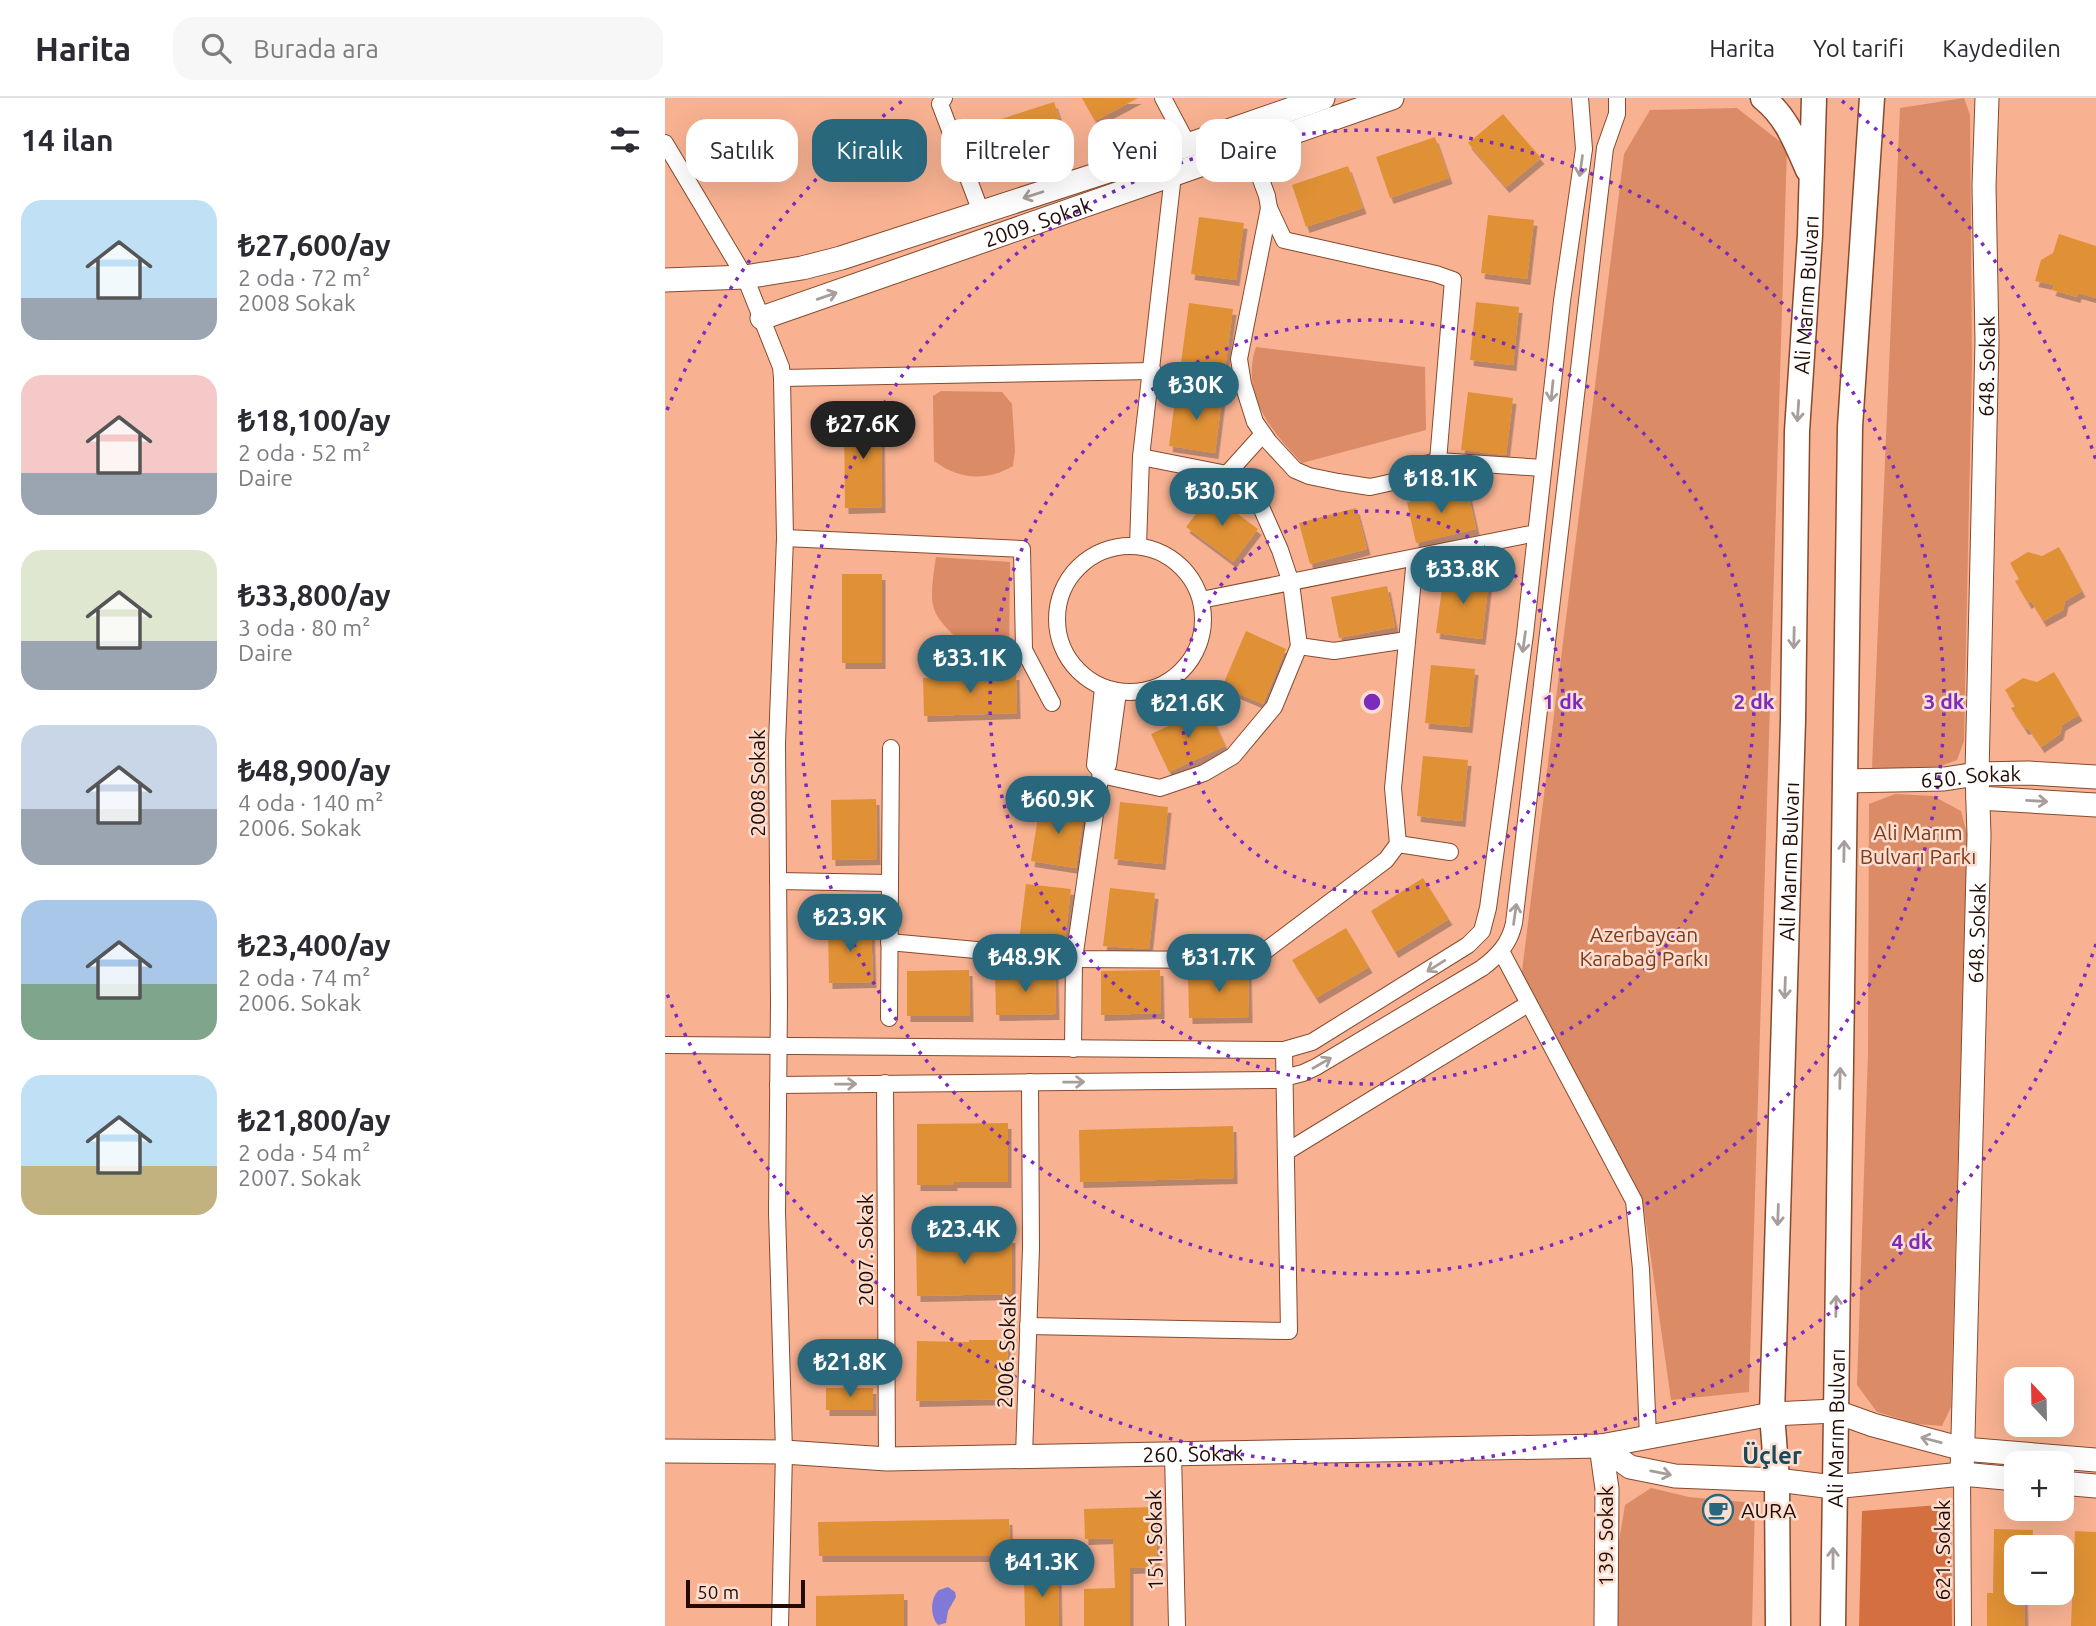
<!DOCTYPE html>
<html lang="tr">
<head>
<meta charset="utf-8">
<style>
  body { margin:0; font-family:Ubuntu,sans-serif; background:#f7f7f7; color:#2b2b33; height:100vh; display:flex; flex-direction:column; font-size:26px; white-space:nowrap }
  * { box-sizing:border-box; margin:0 }
  p { font-size:23px; color:#7c7c81 }
  .icon { flex:none; width:38px; height:38px; fill:none; stroke:currentColor; stroke-width:2; stroke-linecap:round; stroke-linejoin:round }
  .map { position:relative; flex:1; overflow:hidden }
  .sheet { display:flex; flex-direction:column; background:#fff; width:665px }
  .sheet>* { flex:none }
  .hud { position:absolute; left:21px; top:21px; width:665px; height:63px; display:flex; gap:14px }
  .needle { width:46px; rotate:338deg }
  .controls { position:absolute; left:1339px; top:1269px; display:grid; gap:14px }
  .controls a { display:grid; place-items:center; width:70px; height:70px; border-radius:14px; background:#fff; box-shadow:0 7px 28px #0002; font-size:35px }
  .scale { position:absolute; left:21px; bottom:18px; width:119px; box-sizing:border-box; padding-left:7px; border:4px solid #230b02; border-top:0; font-size:19px; line-height:24px; white-space:nowrap; color:#230b02; -webkit-text-stroke:5px #fcded1; paint-order:stroke }
  .price { position:absolute; translate:-50% -60px; padding:0 16px; border-radius:24px; background:#29677d; color:#fff; font-size:23px; line-height:46px; filter:drop-shadow(0 2px 4px #0008) }
  .price::after { content:''; position:absolute; left:50%; top:42px; width:21px; height:16px; margin-left:-10px; background:inherit; clip-path:polygon(0 0,100% 0,50% 100%) }
  .price.on { background:#222; color:#fff }
  ul { padding:0; list-style:none }
  li { display:flex; align-items:center; gap:21px; height:175px; padding:0 21px }
  li span { display:grid; place-items:center; flex:none; width:196px; height:140px; border-radius:21px; color:#555 }
  li>.icon { margin-inline-start:auto }
  span .icon { width:84px; height:84px; fill:#fffc; stroke-width:1 }
  li b { font-size:30px }
  h2 { display:flex; justify-content:space-between; align-items:center; height:84px; padding:0 21px; font-size:30px }
  .pill { padding:0 24px; border-radius:21px; background:#fff; box-shadow:0 7px 28px #0002; font-size:24px; line-height:63px }
  .pill.on { background:#29677d; color:#fff }
  header { display:flex; align-items:center; gap:42px; box-sizing:border-box; height:98px; padding:0 35px; background:#fff; border-bottom:2px solid #e1e1e2 }
  header strong { font-size:33px }
  nav { display:flex; gap:38px; margin-inline-start:auto; font-size:24px }
  .search { width:490px; height:63px; background:#f7f7f7; display:flex; align-items:center; gap:18px; box-sizing:border-box; padding:0 24px; border-radius:21px; color:#7c7c81; font-size:26px }
  main { display:flex; flex:1; min-height:0 }
  .map>svg:first-child { display:block }
  .green { fill:#db8b66 }
  .forest { fill:#d47040 }
  .water { fill:#8179d8 }
  .building { fill:#e09136; filter:url(#shadow) }
  .lines { fill:none; stroke-linecap:round; stroke-linejoin:round }
  .street-casing { stroke:#874a2d; stroke-width:18 }
  .secondary-casing { stroke:#874a2d; stroke-width:25 }
  .primary-casing { stroke:#874a2d; stroke-width:27 }
  .street { stroke:#fff; stroke-width:16 }
  .secondary { stroke:#fff; stroke-width:23 }
  .primary { stroke:#fff; stroke-width:24 }
  .oneway { stroke:#a79d9a }
  .ring { fill:none; stroke:#7b2cbf; stroke-width:3.5; stroke-dasharray:3.5 7 }
  .labels { text-anchor:middle; dominant-baseline:central; stroke-width:5; stroke-linejoin:round; paint-order:stroke }
  .street-label { font-size:21px; fill:#230b02; stroke:#fcded1 }
  .park-label { font-size:21px; fill:#7d3b1a; stroke:#fcded1 }
  .poi-label { font-size:21px; fill:#230b02; stroke:#fcded1; text-anchor:start }
  .quarter-label { font-size:24px; font-weight:bold; fill:#17495b; stroke:#fcded1 }
  .centre { fill:#7b2cbf; stroke:#fcded1; stroke-width:3.5 }
  .ring-label { font-size:21px; text-anchor:middle; font-weight:bold; fill:#7b2cbf; stroke:#fcded1; stroke-width:5; stroke-linejoin:round; paint-order:stroke }
</style>
</head>
<body>
<header>
<strong>Harita</strong>
<div class="search"><svg class="icon" aria-label="search" viewBox="0 0 24 24"><circle cx="10" cy="10" r="6"/><path d="M15 15l6 6"/></svg>Burada ara</div>
<nav><a>Harita</a><a>Yol tarifi</a><a>Kaydedilen</a></nav>
</header>
<main>
<section class="sheet">
<h2>14 ilan<svg class="icon" aria-label="filters" viewBox="0 0 24 24"><path d="M4 7h16M4 17h16"/><circle cx="9" cy="7" r="2"/><circle cx="15" cy="17" r="2"/></svg></h2>
<ul>
<li><span style="background:linear-gradient(#bfe0f5 70%,#9aa5b1 0)"><svg class="icon" aria-label="home" viewBox="0 0 24 24"><path d="M3 11l9-7 9 7M6 9v11h12V9"/></svg></span><div><b>₺27,600/ay</b><p>2 oda · 72 m²</p><p>2008 Sokak</p></div></li>
<li><span style="background:linear-gradient(#f6c9c9 70%,#9aa5b1 0)"><svg class="icon" aria-label="home" viewBox="0 0 24 24"><path d="M3 11l9-7 9 7M6 9v11h12V9"/></svg></span><div><b>₺18,100/ay</b><p>2 oda · 52 m²</p><p>Daire</p></div></li>
<li><span style="background:linear-gradient(#dfe7d0 65%,#9aa5b1 0)"><svg class="icon" aria-label="home" viewBox="0 0 24 24"><path d="M3 11l9-7 9 7M6 9v11h12V9"/></svg></span><div><b>₺33,800/ay</b><p>3 oda · 80 m²</p><p>Daire</p></div></li>
<li><span style="background:linear-gradient(#c9d6e8 60%,#9aa5b1 0)"><svg class="icon" aria-label="home" viewBox="0 0 24 24"><path d="M3 11l9-7 9 7M6 9v11h12V9"/></svg></span><div><b>₺48,900/ay</b><p>4 oda · 140 m²</p><p>2006. Sokak</p></div></li>
<li><span style="background:linear-gradient(#a9c7e8 60%,#7fa58c 0)"><svg class="icon" aria-label="home" viewBox="0 0 24 24"><path d="M3 11l9-7 9 7M6 9v11h12V9"/></svg></span><div><b>₺23,400/ay</b><p>2 oda · 74 m²</p><p>2006. Sokak</p></div></li>
<li><span style="background:linear-gradient(#bfe0f5 65%,#c2b280 0)"><svg class="icon" aria-label="home" viewBox="0 0 24 24"><path d="M3 11l9-7 9 7M6 9v11h12V9"/></svg></span><div><b>₺21,800/ay</b><p>2 oda · 54 m²</p><p>2007. Sokak</p></div></li>
</ul>
</section>
<div class="map">
<svg width="1431" height="1528" viewBox="0 0 1431 1528">
  <defs>
    <filter id="shadow"><feDropShadow dx="3.5" dy="6" stdDeviation="0" flood-color="#0004"/></filter>
  </defs>
  <rect width="100%" height="100%" fill="#f8b292"/>
  <g class="green">
    <path d="M1299,0L1305,17L1307,264L1299,643L1292,662L1268,671L1207,670L1235,10Z"/>
    <path d="M1072,10L1122,49L1084,1294L1006,1302L979,1111L856,881L959,56L985,12Z"/>
    <path d="M591,249L760,269L761,332L637,365C606,333 575,296 591,249Z"/>
    <path d="M276,293L337,294L347,306L350,353L348,368C321,384 293,381 269,363L268,298Z"/>
    <path d="M271,459L345,464L344,556L307,555C266,514 262,518 271,459Z"/>
    <path d="M1230,696L1268,698L1296,713L1302,736L1286,1309L1277,1328L1252,1326L1212,1314L1192,1287L1203,955L1204,706Z"/>
    <path d="M986,1390L1024,1399L1090,1405L1087,1528H949L952,1455L960,1407Z"/>
  </g>
  <path class="forest" d="M1286,1406L1287,1528H1194L1197,1413Z"/>
  <path class="water" d="M283,1489L290,1494L291,1499L283,1513L281,1525L273,1527C265,1518 265,1500 274,1492Z"/>
  <g class="building">
    <path d="M417,0H473L430,23Z"/>
    <path d="M389,4L404,49L344,68L330,23Z"/>
    <path d="M838,16L876,60L841,89L803,45Z"/>
    <path d="M770,39L784,80L725,100L711,59Z"/>
    <path d="M683,68L698,110L641,129L627,87Z"/>
    <path d="M823,117L869,122L862,181L816,175Z"/>
    <path d="M534,119L579,125L571,182L526,176Z"/>
    <path d="M1394,136L1431,148V200L1413,195L1412,199L1387,192L1389,187L1370,183L1376,162L1388,155Z"/>
    <path d="M811,204L854,209L848,267L805,262Z"/>
    <path d="M524,205L568,211L560,271L516,265Z"/>
    <path d="M511,294L557,300L550,355L504,348Z"/>
    <path d="M803,294L848,300L841,357L796,352Z"/>
    <path d="M216,316L217,409L180,410L179,317Z"/>
    <path d="M802,390L811,431L751,445L742,404Z"/>
    <path d="M546,396L593,431L568,464L521,429Z"/>
    <path d="M691,410L702,451L645,466L634,425Z"/>
    <path d="M1394,449L1417,493L1400,503L1398,512L1378,523L1366,503L1363,505L1350,483L1354,481L1345,465L1363,454L1377,458Z"/>
    <rect x="177" y="476" width="40" height="89"/>
    <path d="M779,476L824,481L817,541L771,535Z"/>
    <path d="M722,488L730,529L674,540L666,499Z"/>
    <path d="M581,533L621,551L598,606L557,589Z"/>
    <path d="M766,567L810,571L804,629L760,625Z"/>
    <path d="M1389,574L1414,617L1397,627L1395,636L1376,649L1363,630L1360,631L1346,610L1350,608L1340,592L1358,580L1372,584Z"/>
    <path d="M351,576L352,615L259,618L258,580Z"/>
    <path d="M543,610L560,648L504,674L486,636Z"/>
    <path d="M758,658L803,662L797,723L752,718Z"/>
    <path d="M211,701L212,761L167,762L166,702Z"/>
    <path d="M455,704L503,709L497,766L449,761Z"/>
    <path d="M375,706L419,713L411,770L366,763Z"/>
    <path d="M758,780L784,821L730,854L706,813Z"/>
    <path d="M361,786L406,791L399,848L354,843Z"/>
    <path d="M445,790L490,795L484,851L438,848Z"/>
    <path d="M206,826L208,884L164,885L163,827Z"/>
    <path d="M681,830L704,869L651,900L627,862Z"/>
    <path d="M304,872L305,918H242V873Z"/>
    <path d="M495,872L496,915L436,917V873Z"/>
    <path d="M583,872L584,919L524,920L523,874Z"/>
    <path d="M390,874L391,916L331,917L330,875Z"/>
    <path d="M343,1025V1084H289V1087H252V1026Z"/>
    <path d="M568,1028L569,1080L415,1084L414,1032Z"/>
    <path d="M251,1138L347,1139V1196L252,1198Z"/>
    <path d="M304,1242H342L343,1301L251,1303L252,1243L304,1244Z"/>
    <rect x="161" y="1290" width="47" height="22"/>
    <path d="M490,1409L492,1469L465,1470V1528H419V1491L450,1490L448,1440L420,1441L419,1411Z"/>
    <path d="M344,1421L345,1458H154L153,1424Z"/>
    <path d="M1329,1431L1368,1432L1367,1449H1351V1495H1359L1360,1528H1322V1495H1328Z"/>
    <path d="M1410,1433L1431,1434V1528H1406Z"/>
    <path d="M393,1473L394,1528H360L359,1474Z"/>
    <path d="M239,1496V1528H151V1498Z"/>
  </g>
  <g class="lines">
    <g class="street-casing">
      <g id="street">
        <path d="M279,0L275,6L316,114"/>
        <path d="M498,0L523,47"/>
        <path d="M581,41L602,98L604,110L574,261L578,286L590,324L604,344L630,372L644,378L673,384L705,389L728,384L756,367L773,363L878,370"/>
        <path d="M0,45L80,179L116,269L117,280L120,440L112,645L114,904L112,1114L119,1354L115,1528"/>
        <path d="M604,110L619,142L771,176L788,182L773,363"/>
        <path d="M117,280L488,273"/>
        <path d="M562,376L598,336"/>
        <path d="M120,440L357,451L359,552L387,605"/>
        <circle cx="465" cy="521" r="73"/>
        <path d="M473,448L476,359L508,77"/>
        <path d="M536,502L871,435"/>
        <path d="M634,548L669,553L742,542"/>
        <path d="M436,674L430,667L438,590"/>
        <path d="M436,677L495,690L539,675L568,658L609,609L634,548L626,485L615,452L596,409L583,389L562,376L476,359"/>
        <path d="M733,746L785,754"/>
        <path d="M113,783L224,785"/>
        <path d="M224,844L409,861L564,862L592,859L721,762L733,746L728,690L750,460"/>
        <path d="M836,853L969,1103L976,1171L983,1339"/>
        <path d="M224,920L226,650"/>
        <path d="M0,947L619,952L647,944L803,847L817,833L823,810L860,536L897,203L919,51L915,0"/>
        <path d="M408,951L409,861L436,674L443,667L453,594"/>
        <path d="M220,985L222,1361"/>
        <path d="M113,987L611,982L638,975L651,969L817,870C833,858 845,845 849,825L940,50L952,16V0"/>
        <path d="M621,1054L863,906"/>
        <path d="M363,1228L624,1233L619,952"/>
        <path d="M508,1355L512,1528"/>
        <path d="M359,1358L366,1150L365,984"/>
        <path d="M1297,1376L1298,1528"/>
      </g>
    </g>
    <g class="secondary-casing">
      <g id="secondary">
        <path d="M0,182L80,179L137,170L176,160L523,47L658,0"/>
        <path id="s1" d="M97,220L727,0"/>
        <path id="s2" d="M1180,683L1279,681L1312,676L1363,675L1431,679"/>
        <path d="M1313,700L1431,707"/>
        <path d="M936,1348L965,1369L1010,1378L1112,1382L1168,1389L1297,1376L1351,1381"/>
        <path d="M936,1348L942,1391L941,1528"/>
        <path id="s3" d="M0,1353L119,1354L222,1361L936,1348L1107,1316L1169,1313L1208,1327L1298,1351L1431,1362"/>
        <path id="s4" d="M1297,1376L1314,737L1312,676L1322,243L1319,88L1322,0"/>
        <path d="M1396,1385L1431,1388"/>
      </g>
    </g>
    <g class="primary-casing">
      <g id="primary">
        <path d="M1098,0C1122,19 1131,45 1143,72"/>
        <path id="s5" d="M1113,1528L1112,1382L1107,1316L1128,622L1132,333L1145,137L1149,0"/>
        <path id="s6" d="M1168,1528L1185,329L1207,0"/>
      </g>
    </g>
    <use href="#street" class="street"/>
    <use href="#secondary" class="secondary"/>
    <use href="#primary" class="primary"/>
  </g>
  <defs><path id="oneway-shaft" d="M-6 0H5M1.5-3L5.5 0L1.5 3" fill="none" stroke-width="1.6" stroke-linecap="round" stroke-linejoin="round" transform="scale(1.75)"/></defs>
  <g class="oneway">
    <use href="#oneway-shaft" transform="translate(916 68) rotate(98)"/>
    <use href="#oneway-shaft" transform="translate(368 97) rotate(162)"/>
    <use href="#oneway-shaft" transform="translate(162 198) rotate(-19)"/>
    <use href="#oneway-shaft" transform="translate(887 293) rotate(96)"/>
    <use href="#oneway-shaft" transform="translate(1133 313) rotate(94)"/>
    <use href="#oneway-shaft" transform="translate(1129 540) rotate(91)"/>
    <use href="#oneway-shaft" transform="translate(859 544) rotate(98)"/>
    <use href="#oneway-shaft" transform="translate(1372 703) rotate(3)"/>
    <use href="#oneway-shaft" transform="translate(1179 753) rotate(-89)"/>
    <use href="#oneway-shaft" transform="translate(850 816) rotate(-82)"/>
    <use href="#oneway-shaft" transform="translate(771 868) rotate(148)"/>
    <use href="#oneway-shaft" transform="translate(1120 890) rotate(92)"/>
    <use href="#oneway-shaft" transform="translate(657 965) rotate(-30)"/>
    <use href="#oneway-shaft" transform="translate(1175 980) rotate(-89)"/>
    <use href="#oneway-shaft" transform="translate(409 984) rotate(-1)"/>
    <use href="#oneway-shaft" transform="translate(181 986) rotate(-1)"/>
    <use href="#oneway-shaft" transform="translate(1113 1117) rotate(92)"/>
    <use href="#oneway-shaft" transform="translate(1171 1208) rotate(-89)"/>
    <use href="#oneway-shaft" transform="translate(1266 1342) rotate(-165)"/>
    <use href="#oneway-shaft" transform="translate(996 1375) rotate(11)"/>
    <use href="#oneway-shaft" transform="translate(1168 1460) rotate(-90)"/>
  </g>
  <g class="ring">
    <circle cx="707" cy="604" r="191"/>
    <circle cx="707" cy="604" r="382"/>
    <circle cx="707" cy="604" r="572"/>
    <path d="M1431 846A763 763 0 0 1 2 896M2 312A763 763 0 0 1 237 3M1177 3A763 763 0 0 1 1431 362"/>
  </g>
  <defs>
    <g id="cafe-ring" transform="scale(1.575)"><circle r="9.5" fill="#fcded1" stroke="#29677d" stroke-width="1.5"/><path d="M-5.5-4.5H6V0H3Q3 3.5 0 3.5H-2.5Q-5.5 3.5-5.5 0ZM3-3.2v2h1.7v-2ZM-6 4.5H4V6H-6Z" fill="#29677d"/></g>
  </defs>
  <g fill-rule="evenodd">
    <use href="#cafe-ring" x="1053" y="1412"/>
  </g>
  <g class="labels">
    <g class="street-label">
      <text stroke="none"><textPath href="#s1" startOffset="292">2009. Sokak</textPath></text>
      <text stroke="none"><textPath href="#s5" startOffset="1332">Ali Marım Bulvarı</textPath></text>
      <text stroke="none"><textPath href="#s4" startOffset="1108">648. Sokak</textPath></text>
      <text stroke="none"><textPath href="#s2" startOffset="126">650. Sokak</textPath></text>
      <text transform="translate(92 685) rotate(-90)">2008 Sokak</text>
      <text stroke="none"><textPath href="#s5" startOffset="765">Ali Marım Bulvarı</textPath></text>
      <text stroke="none"><textPath href="#s4" startOffset="541">648. Sokak</textPath></text>
      <text transform="translate(200 1152) rotate(-90)">2007. Sokak</text>
      <text transform="translate(341 1254) rotate(-88)">2006. Sokak</text>
      <text stroke="none"><textPath href="#s6" startOffset="198">Ali Marım Bulvarı</textPath></text>
      <text stroke="none"><textPath href="#s3" startOffset="528">260. Sokak</textPath></text>
      <text transform="translate(940 1438) rotate(-90)">139. Sokak</text>
      <text transform="translate(489 1442) rotate(-91)">151. Sokak</text>
      <text transform="translate(1277 1452) rotate(-90)">621. Sokak</text>
    </g>
    <g class="park-label">
      <text x="1253" y="734">Ali Marım<tspan x="1253" dy="24">Bulvarı Parkı</tspan></text>
      <text x="979" y="836">Azerbaycan<tspan x="979" dy="24">Karabağ Parkı</tspan></text>
    </g>
    <g class="poi-label">
      <text x="1076" y="1412">AURA</text>
    </g>
    <g class="quarter-label">
      <text x="1107" y="1357">Üçler</text>
    </g>
  </g>
  <circle cx="707" cy="604" r="10" class="centre"/>
  <g class="ring-label">
    <text x="898" y="611">1 dk</text>
    <text x="1089" y="611">2 dk</text>
    <text x="1279" y="611">3 dk</text>
    <text x="1247" y="1151">4 dk</text>
  </g>
</svg>
<div class="controls">
<a><svg class="needle" viewBox="-14 -14 28 28"><path d="M0-13l5 13h-10z" fill="#e53935"/><path d="M0 13l5-13h-10z" fill="#7c7c81"/></svg></a>
<a>+</a>
<a>−</a>
</div>
<div class="scale">50 m</div>
<b class="price" style="left:531px;top:324px">₺30K</b>
<b class="price on" style="left:198px;top:363px">₺27.6K</b>
<b class="price" style="left:776px;top:417px">₺18.1K</b>
<b class="price" style="left:557px;top:430px">₺30.5K</b>
<b class="price" style="left:798px;top:508px">₺33.8K</b>
<b class="price" style="left:305px;top:597px">₺33.1K</b>
<b class="price" style="left:523px;top:642px">₺21.6K</b>
<b class="price" style="left:393px;top:738px">₺60.9K</b>
<b class="price" style="left:185px;top:856px">₺23.9K</b>
<b class="price" style="left:360px;top:896px">₺48.9K</b>
<b class="price" style="left:554px;top:896px">₺31.7K</b>
<b class="price" style="left:299px;top:1168px">₺23.4K</b>
<b class="price" style="left:185px;top:1301px">₺21.8K</b>
<b class="price" style="left:377px;top:1501px">₺41.3K</b>
<div class="hud">
<a class="pill">Satılık</a>
<a class="pill on">Kiralık</a>
<a class="pill">Filtreler</a>
<a class="pill">Yeni</a>
<a class="pill">Daire</a>
</div>
</div>
</main>
</body>
</html>
